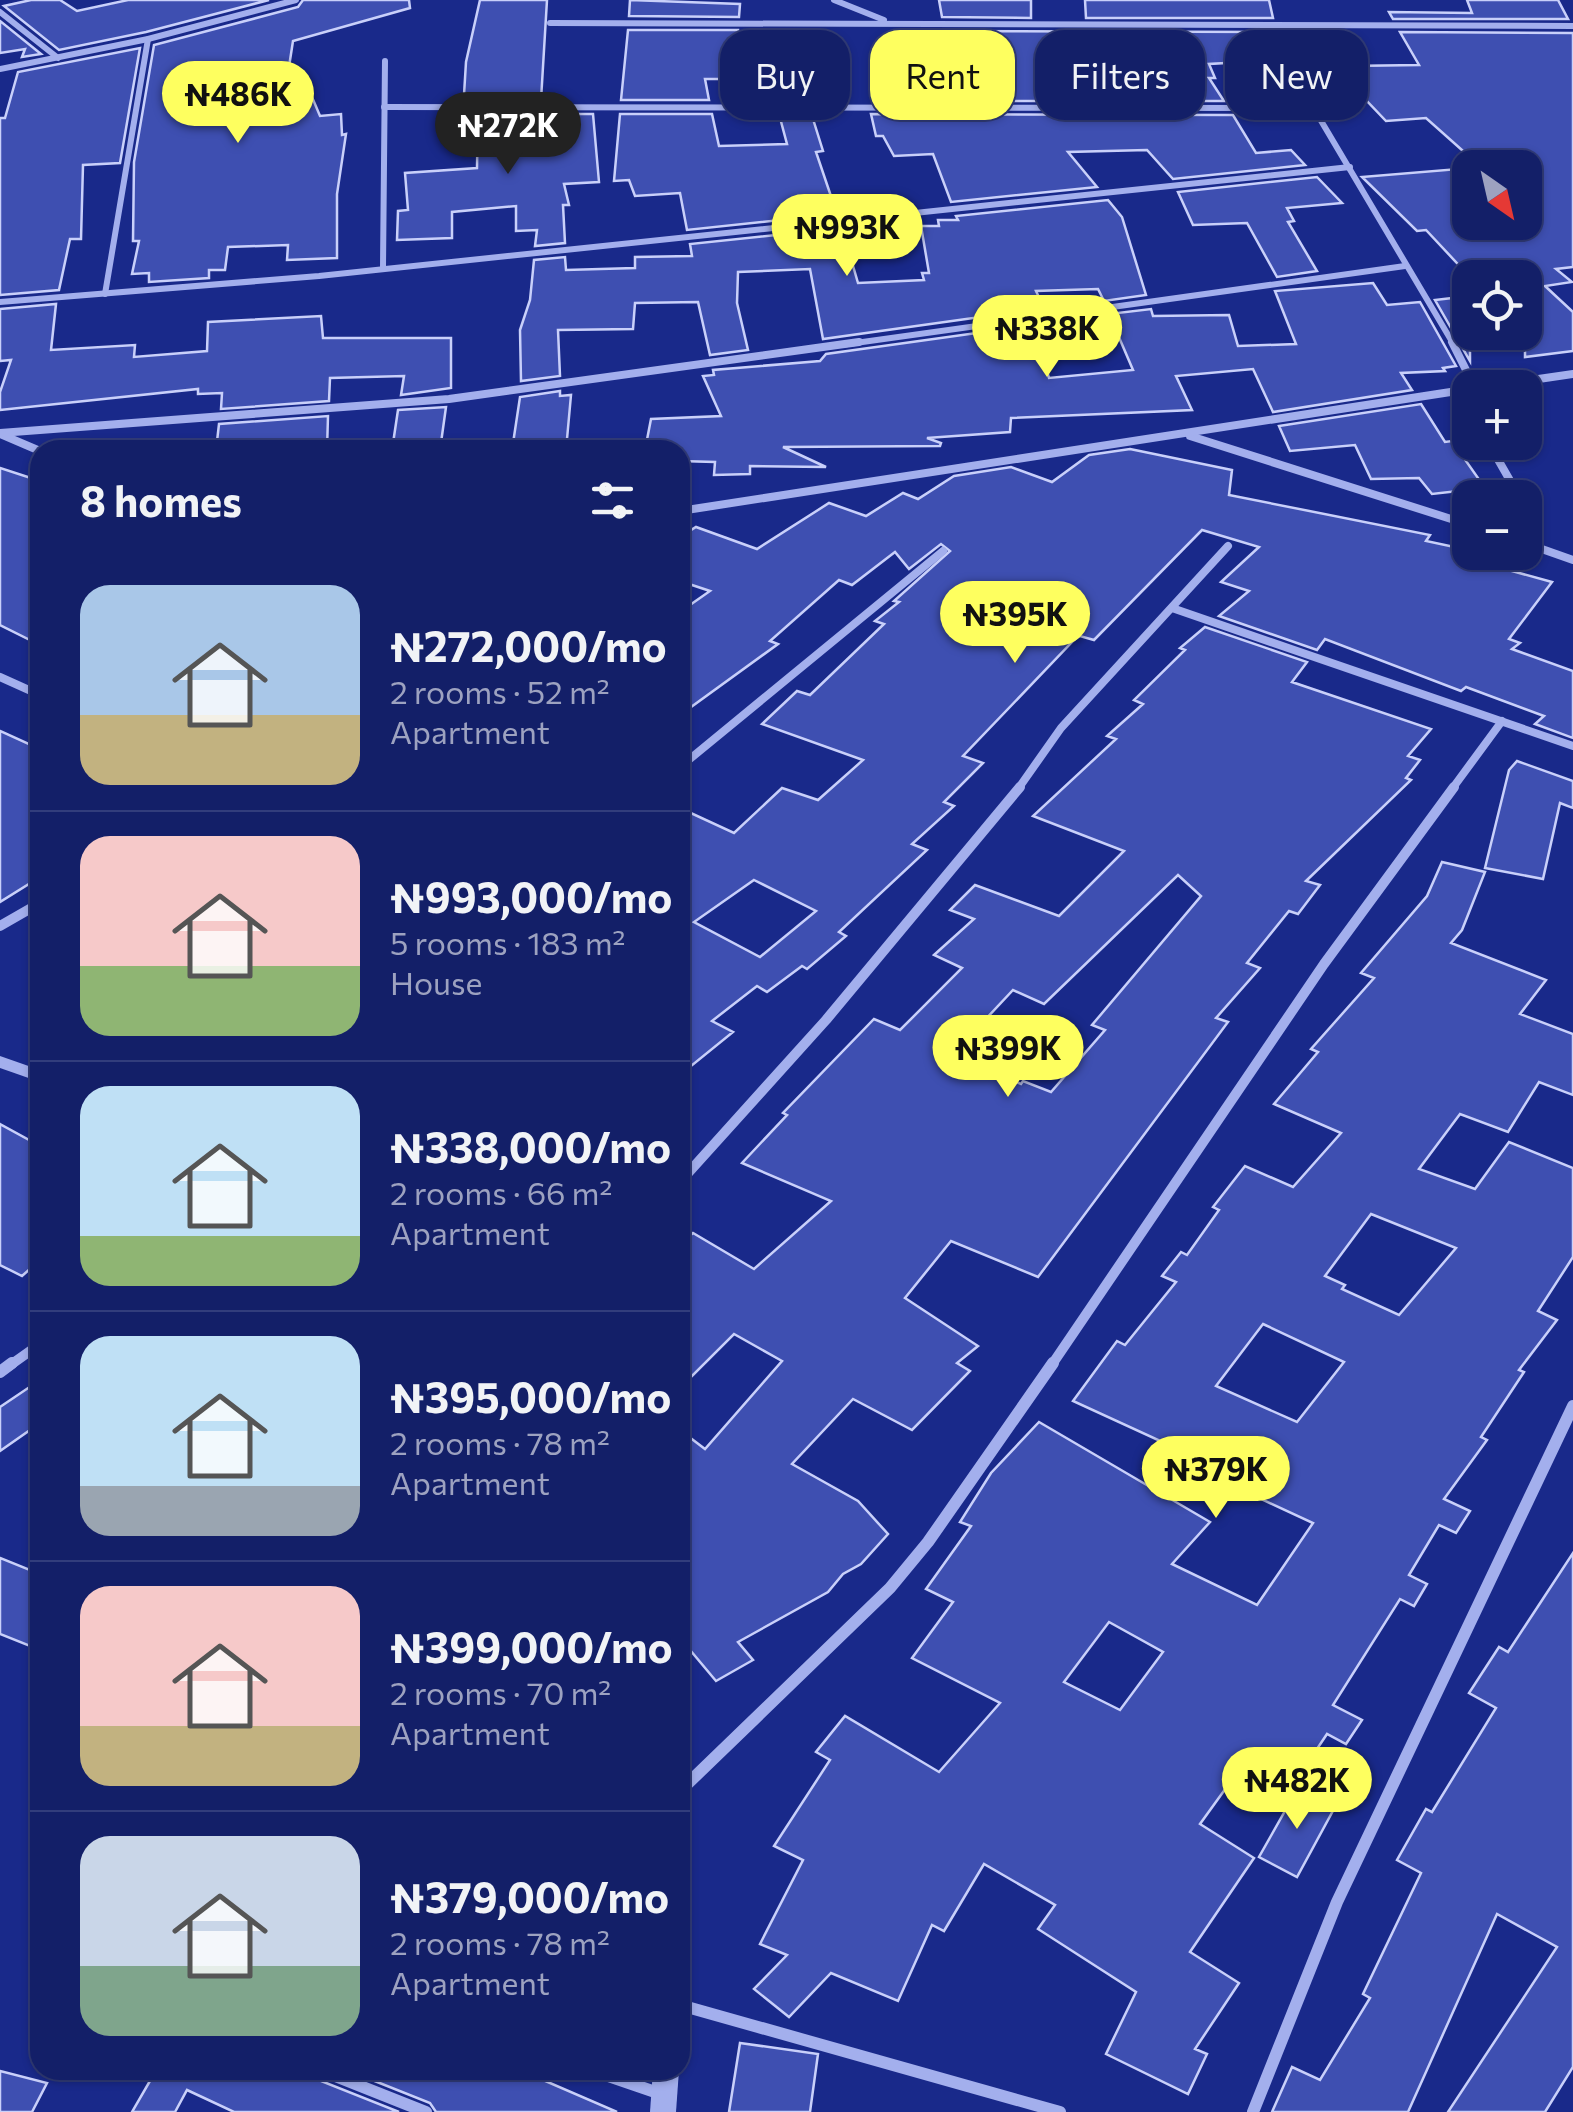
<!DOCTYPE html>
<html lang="en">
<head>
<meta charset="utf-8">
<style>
  body { margin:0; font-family:Commissioner,sans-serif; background:#1c276e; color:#f1f3f6; height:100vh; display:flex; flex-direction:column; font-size:38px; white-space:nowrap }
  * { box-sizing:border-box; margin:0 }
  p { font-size:32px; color:#9da2c0 }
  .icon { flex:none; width:55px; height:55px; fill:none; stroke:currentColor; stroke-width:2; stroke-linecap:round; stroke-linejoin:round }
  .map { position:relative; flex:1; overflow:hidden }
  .side { position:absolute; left:30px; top:440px; width:660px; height:1640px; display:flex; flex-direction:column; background:#131f68; border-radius:30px; box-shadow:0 2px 8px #0004,0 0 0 2px #323d7c }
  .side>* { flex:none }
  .hud { position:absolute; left:720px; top:30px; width:702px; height:90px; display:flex; gap:20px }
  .needle { width:65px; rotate:146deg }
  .buttons { position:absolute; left:1452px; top:150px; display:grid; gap:20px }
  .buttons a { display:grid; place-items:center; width:90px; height:90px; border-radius:20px; background:#131f68; box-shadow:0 2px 8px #0004,0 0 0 2px #323d7c; font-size:50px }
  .price { position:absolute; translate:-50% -85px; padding:0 22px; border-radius:35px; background:#feff5f; color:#111; font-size:32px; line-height:65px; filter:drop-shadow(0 2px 5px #0008) }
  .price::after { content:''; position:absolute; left:50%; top:60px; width:30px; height:22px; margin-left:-15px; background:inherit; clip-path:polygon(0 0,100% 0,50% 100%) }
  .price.current { background:#222; color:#fff }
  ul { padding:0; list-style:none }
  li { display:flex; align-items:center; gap:30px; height:250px; padding:0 50px }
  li+li { border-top:2px solid #323d7c }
  li span { display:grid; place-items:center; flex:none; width:280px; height:200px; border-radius:30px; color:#555 }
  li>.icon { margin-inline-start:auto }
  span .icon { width:120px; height:120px; fill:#fffc; stroke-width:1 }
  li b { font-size:42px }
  h2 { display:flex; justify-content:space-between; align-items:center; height:120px; padding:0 50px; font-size:42px }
  .pill { padding:0 35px; border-radius:30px; background:#131f68; box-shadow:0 2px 8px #0004,0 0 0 2px #323d7c; font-size:35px; line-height:90px }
  .pill.current { background:#feff5f; color:#111 }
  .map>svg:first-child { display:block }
  .building { fill:#3e4fb1; stroke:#c9d0fa; stroke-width:2.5; fill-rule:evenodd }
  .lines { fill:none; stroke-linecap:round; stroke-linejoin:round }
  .minor-far3 { stroke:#a3afed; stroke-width:6 }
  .minor-far2 { stroke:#a3afed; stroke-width:8 }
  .minor-far1 { stroke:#a3afed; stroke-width:10 }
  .minor { stroke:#a3afed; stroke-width:12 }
  .tertiary { fill:#a3afed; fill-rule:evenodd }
</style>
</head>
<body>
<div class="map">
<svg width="1573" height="2112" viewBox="0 0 1573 2112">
  <rect width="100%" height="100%" fill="#19298a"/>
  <g class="building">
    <path d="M31,0H60L77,11L128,0H269L146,32L59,50L4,6Z"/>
    <path d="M303,0H409L410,8L293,41L284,99L312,97L320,116L341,114L342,135L346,134L337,194V258L287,260L288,245L228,247L225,270H209V278L149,282V273L132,274L139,241H133L134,162L154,45L298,7Z"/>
    <path d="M480,0H547L541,100H478V94L464,95L466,62Z"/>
    <path d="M630,0L740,4L739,17L629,16Z"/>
    <path d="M939,0H1031V18L942,17Z"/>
    <path d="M1085,0H1269L1273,18H1086Z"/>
    <path d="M1467,0H1558L1568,19H1393L1389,12L1472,13Z"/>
    <path d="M0,21L41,54L22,57L25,49L0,53Z"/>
    <path d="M628,30H738L736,79H705L709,100H621Z"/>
    <path d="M944,31L1302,32L1317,58L1209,64L1215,78H1209L1224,101H949L940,63H948Z"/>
    <path d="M1400,32L1573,33V267L1556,269L1572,282L1545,286L1573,312V351L1525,357V271L1469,276L1426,230L1417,231L1362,177L1470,168V222H1525V168H1474L1481,167L1426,118L1386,121L1366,100L1348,66L1419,65Z"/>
    <path d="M140,48L120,163L83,165L81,239H70L59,290L0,295V118H5L18,72Z"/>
    <path d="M478,114H593L599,182L564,184L569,205H563L565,243L535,246L537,230L516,231V206L452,212V238L397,240L398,211L408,210L405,173L477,168Z"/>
    <path d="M620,114H712L719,146L787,144L779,114H802L804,120L813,119L823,151L816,152L837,214L687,230L680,193L635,196L629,180L614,181Z"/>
    <path d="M871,114L1233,115L1256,153L1291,150L1305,165L1173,179L1147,150L1068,152L1097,187L951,202L933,154L894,156L883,136H876Z"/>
    <path d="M1317,177L1342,203L1287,208L1294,221L1288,222L1317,271L1277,277L1247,223L1193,225L1178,192Z"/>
    <path d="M1108,200L1122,217L1146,295L1104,301L1098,289L1036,291L1044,308L823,339L810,269L738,272L737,303L748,350L710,355L698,302L635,303L633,329L558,330L560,376L521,381L520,330L530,300L534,260L565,257L566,270L635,268V257L692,256L690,244L842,228L858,283L924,280L922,273H929L921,226H939L938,220H958L956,216Z"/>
    <path d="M1373,283L1387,305L1420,302L1456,366L1443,368L1445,371L1401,373L1412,390L1273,412L1253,369L1176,376L1192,410L1011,418L1010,432L927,438L941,443L940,446L783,447L826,467L750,466V474L714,475L715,462L680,461V450H645L651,419L721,416L703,376L714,375L713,370L820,361L826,354L1034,325L1049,378L1133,370L1109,314L1151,309L1153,316L1229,315L1238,346L1296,344L1275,291Z"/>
    <path d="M1470,296V361L1435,300Z"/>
    <path d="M56,304L51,350L135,345L134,357L207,351L208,322L321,316L323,338H451V388L401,395L404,376L330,378L329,401L221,409L222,393L198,394V389L0,410V392L11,360L0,361V309Z"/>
    <path d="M560,391V396L571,395L566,450H512L520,397Z"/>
    <path d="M1421,404L1445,442L1452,441L1485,488L1432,494L1419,478L1371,479L1355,445L1290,451L1279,426Z"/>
    <path d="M446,407L440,450H392L398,410Z"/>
    <path d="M328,416L327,450H216L219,424Z"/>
    <path d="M1130,449L1232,470L1229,495L1430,535L1426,541L1487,554L1483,563L1552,582L1509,639L1520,643L1512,649L1573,671V738L1535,724L1544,716L1466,687L1461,691L1325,639L1317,650L1219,616L1249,591L1221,582L1259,547L1202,530L1094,640L1080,636L1074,640L963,756L983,763L944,802L954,806L912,844L927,850L839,932L846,936L807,969L802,966L767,992L757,986L712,1021L733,1032L680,1075V808L734,833L782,788L818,800L863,760L762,724L797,691L810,695L884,624L875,621L899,602L894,601L950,551L941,544L909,569L895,552L852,585L839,580L770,641L778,644L680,715V612L710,591L680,581V537L696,527L757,549L829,503L866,516L903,493L918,499L954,476L1011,467L1052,482L1089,455ZM754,880L816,911L760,957L694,922Z"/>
    <path d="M0,468L40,481V645L0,625Z"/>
    <path d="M1205,627L1307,662L1292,682L1431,729L1408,756L1420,760L1406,778L1411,780L1306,881L1320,885L1298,914L1289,911L1247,963L1260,968L1216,1018L1228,1022L1038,1277L951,1241L905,1298L978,1346L957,1363L970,1371L912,1430L853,1399L792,1464L858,1501L888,1534L861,1564L843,1574L828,1592L738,1642L753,1660L716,1681L680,1638V1430L705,1449L782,1361L734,1334L680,1388V1244L693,1233L754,1269L831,1201L742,1163L787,1115L783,1113L874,1019L900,1030L962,968L934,955L974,919L950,910L975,885L1059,916L1124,851L1033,816L1116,739L1107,736L1143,704L1134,700L1185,650L1180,648ZM1178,875L1201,896L1092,1025L1105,1030L1051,1092L1023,1081L1021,1084L953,1054L1013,990L1044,1004Z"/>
    <path d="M0,731L40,749V877L0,902Z"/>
    <path d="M1517,761L1573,781V808L1560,803L1543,879L1485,868L1509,770Z"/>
    <path d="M1442,862L1485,872L1462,930L1451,943L1546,980L1520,1014L1573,1034V1095L1539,1082L1508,1132L1460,1114L1419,1169L1475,1189L1509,1142L1573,1168V1257L1538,1311L1557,1320L1519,1370L1524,1372L1481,1437L1487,1440L1444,1499L1470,1511L1456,1533L1439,1525L1409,1575L1427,1584L1414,1606L1400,1599L1333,1705L1362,1720L1346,1744L1327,1734L1285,1797L1239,1770L1200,1824L1254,1858L1190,1952L1239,1983L1195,2049L1207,2054L1188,2094L1106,2054L1136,1992L1038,1929L1055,1905L984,1864L944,1931L932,1925L898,2001L831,1973L789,2017L754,1989L787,1955L760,1944L803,1860L774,1846L830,1760L816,1752L845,1716L939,1772L1000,1703L912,1658L953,1602L926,1589L971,1526L960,1522L991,1473L1039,1422L1210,1522L1172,1564L1257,1605L1313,1523L1259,1498L1265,1489L1073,1401L1117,1341L1125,1345L1176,1282L1162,1276L1181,1252L1187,1255L1219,1210L1213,1207L1245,1166L1293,1187L1341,1133L1274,1104L1318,1052L1311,1049L1374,978L1361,973L1427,896ZM1371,1214L1456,1248L1399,1315L1342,1289L1345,1285L1325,1276ZM1263,1324L1344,1362L1297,1422L1216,1386ZM1109,1622L1163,1652L1120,1710L1064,1682Z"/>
    <path d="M0,1124L40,1146V1260L22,1276L0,1265Z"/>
    <path d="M40,1380V1423L0,1451V1407Z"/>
    <path d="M1573,1553V2067L1545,2112H1448L1557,1947L1497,1914L1408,2112H1272L1292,2067L1320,2080L1370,1998L1363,1994L1421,1873L1397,1860L1426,1809L1432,1812L1496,1708L1469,1693L1499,1647L1508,1652Z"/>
    <path d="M0,1558L40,1574V1650L0,1634Z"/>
    <path d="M1298,1788L1335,1807L1297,1877L1259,1857Z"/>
    <path d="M740,2043L818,2054L810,2112H729Z"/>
    <path d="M145,2070H310L316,2079L399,2112H234L187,2090L175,2112H132L154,2074Z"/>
    <path d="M347,2070H520L617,2112H436L430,2103Z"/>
    <path d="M0,2071L47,2083L32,2112H0Z"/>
  </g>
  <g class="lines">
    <g class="minor-far3">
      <path d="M834,0L884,20"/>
      <path d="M0,12L58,58"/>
      <path d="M550,23L1573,26"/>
      <path d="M0,69L148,39L296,0"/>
      <path d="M384,107L1296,108L1320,119L1454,345"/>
      <path d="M383,267L385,61"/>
      <path d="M105,294L148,39"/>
      <path d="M0,302L319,276L1350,167"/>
      <path d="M841,345L1405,266"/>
    </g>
    <g class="minor-far2">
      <path d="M1452,342L1475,388"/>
      <path d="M1477,388L1573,374"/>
      <path d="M1470,395V410"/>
      <path d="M0,433L449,399L859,342"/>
      <path d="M0,434L40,451"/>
      <path d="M1190,436L1470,525"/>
      <path d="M1488,442L1520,498"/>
      <path d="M1525,506L1538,532L1532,545"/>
      <path d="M680,511L1470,389"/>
      <path d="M1525,543L1573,560"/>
      <path d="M1172,608L1573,746"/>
      <path d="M0,677L40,695"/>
      <path d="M680,767L943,551"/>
      <path d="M1018,789L1061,728L1228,546"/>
      <path d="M1452,789L1502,721"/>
    </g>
    <g class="minor-far1">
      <path d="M0,926L40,903"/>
      <path d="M680,1182L826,1020L1020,787"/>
      <path d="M9,1366L40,1344"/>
      <path d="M1051,1366L1324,964L1454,787"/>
    </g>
    <g class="minor">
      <path d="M0,1372L12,1363"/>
      <path d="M680,1791L890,1588L928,1542L1053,1363"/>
      <path d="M680,2005L1060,2112"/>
      <path d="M320,2070L426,2112"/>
      <path d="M591,2070L661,2094"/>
      <path d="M1253,2112L1337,1902L1573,1406"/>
    </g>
    <g class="tertiary">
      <path d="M0,1056L40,1070V1082L0,1068Z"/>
      <path d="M653,2070H679L676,2112H650Z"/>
    </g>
  </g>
</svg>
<div class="buttons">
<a><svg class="needle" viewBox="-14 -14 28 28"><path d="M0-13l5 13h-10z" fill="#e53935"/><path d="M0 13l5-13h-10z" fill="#9da2c0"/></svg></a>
<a><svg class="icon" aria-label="locate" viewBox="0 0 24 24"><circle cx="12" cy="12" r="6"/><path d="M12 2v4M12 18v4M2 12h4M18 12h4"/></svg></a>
<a>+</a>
<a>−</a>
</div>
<b class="price" style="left:238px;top:146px">₦486K</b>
<b class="price current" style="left:508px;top:177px">₦272K</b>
<b class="price" style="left:847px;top:279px">₦993K</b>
<b class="price" style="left:1047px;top:380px">₦338K</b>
<b class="price" style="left:1015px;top:666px">₦395K</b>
<b class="price" style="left:1008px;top:1100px">₦399K</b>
<b class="price" style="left:1216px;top:1521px">₦379K</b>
<b class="price" style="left:1297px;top:1832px">₦482K</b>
<div class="hud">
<a class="pill">Buy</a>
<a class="pill current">Rent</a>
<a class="pill">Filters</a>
<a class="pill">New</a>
</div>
<section class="side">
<h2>8 homes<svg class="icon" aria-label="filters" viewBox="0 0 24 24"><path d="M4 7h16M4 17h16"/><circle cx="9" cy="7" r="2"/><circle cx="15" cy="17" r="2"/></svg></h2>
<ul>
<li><span style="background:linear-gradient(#a9c7e8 65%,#c2b280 0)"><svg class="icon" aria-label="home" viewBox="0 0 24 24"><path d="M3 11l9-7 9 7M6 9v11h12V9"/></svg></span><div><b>₦272,000/mo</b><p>2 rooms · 52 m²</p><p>Apartment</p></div></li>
<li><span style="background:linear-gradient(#f6c9c9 65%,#8fb573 0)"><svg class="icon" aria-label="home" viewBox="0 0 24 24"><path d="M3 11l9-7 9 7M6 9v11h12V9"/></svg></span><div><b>₦993,000/mo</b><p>5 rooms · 183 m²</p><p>House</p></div></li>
<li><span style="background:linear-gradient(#bfe0f5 75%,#8fb573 0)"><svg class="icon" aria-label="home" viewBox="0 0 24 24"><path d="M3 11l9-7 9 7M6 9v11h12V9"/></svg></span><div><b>₦338,000/mo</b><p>2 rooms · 66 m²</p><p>Apartment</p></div></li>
<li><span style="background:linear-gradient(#bfe0f5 75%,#9aa5b1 0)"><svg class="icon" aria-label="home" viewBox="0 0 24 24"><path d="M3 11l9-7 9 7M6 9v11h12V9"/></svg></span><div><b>₦395,000/mo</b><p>2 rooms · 78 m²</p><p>Apartment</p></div></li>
<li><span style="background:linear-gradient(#f6c9c9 70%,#c2b280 0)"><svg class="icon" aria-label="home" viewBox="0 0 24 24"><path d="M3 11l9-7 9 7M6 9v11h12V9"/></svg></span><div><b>₦399,000/mo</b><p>2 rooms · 70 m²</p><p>Apartment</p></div></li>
<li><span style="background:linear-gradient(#c9d6e8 65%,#7fa58c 0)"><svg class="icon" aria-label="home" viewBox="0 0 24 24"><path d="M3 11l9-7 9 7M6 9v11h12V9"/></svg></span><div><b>₦379,000/mo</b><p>2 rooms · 78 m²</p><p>Apartment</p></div></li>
</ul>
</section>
</div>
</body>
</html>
